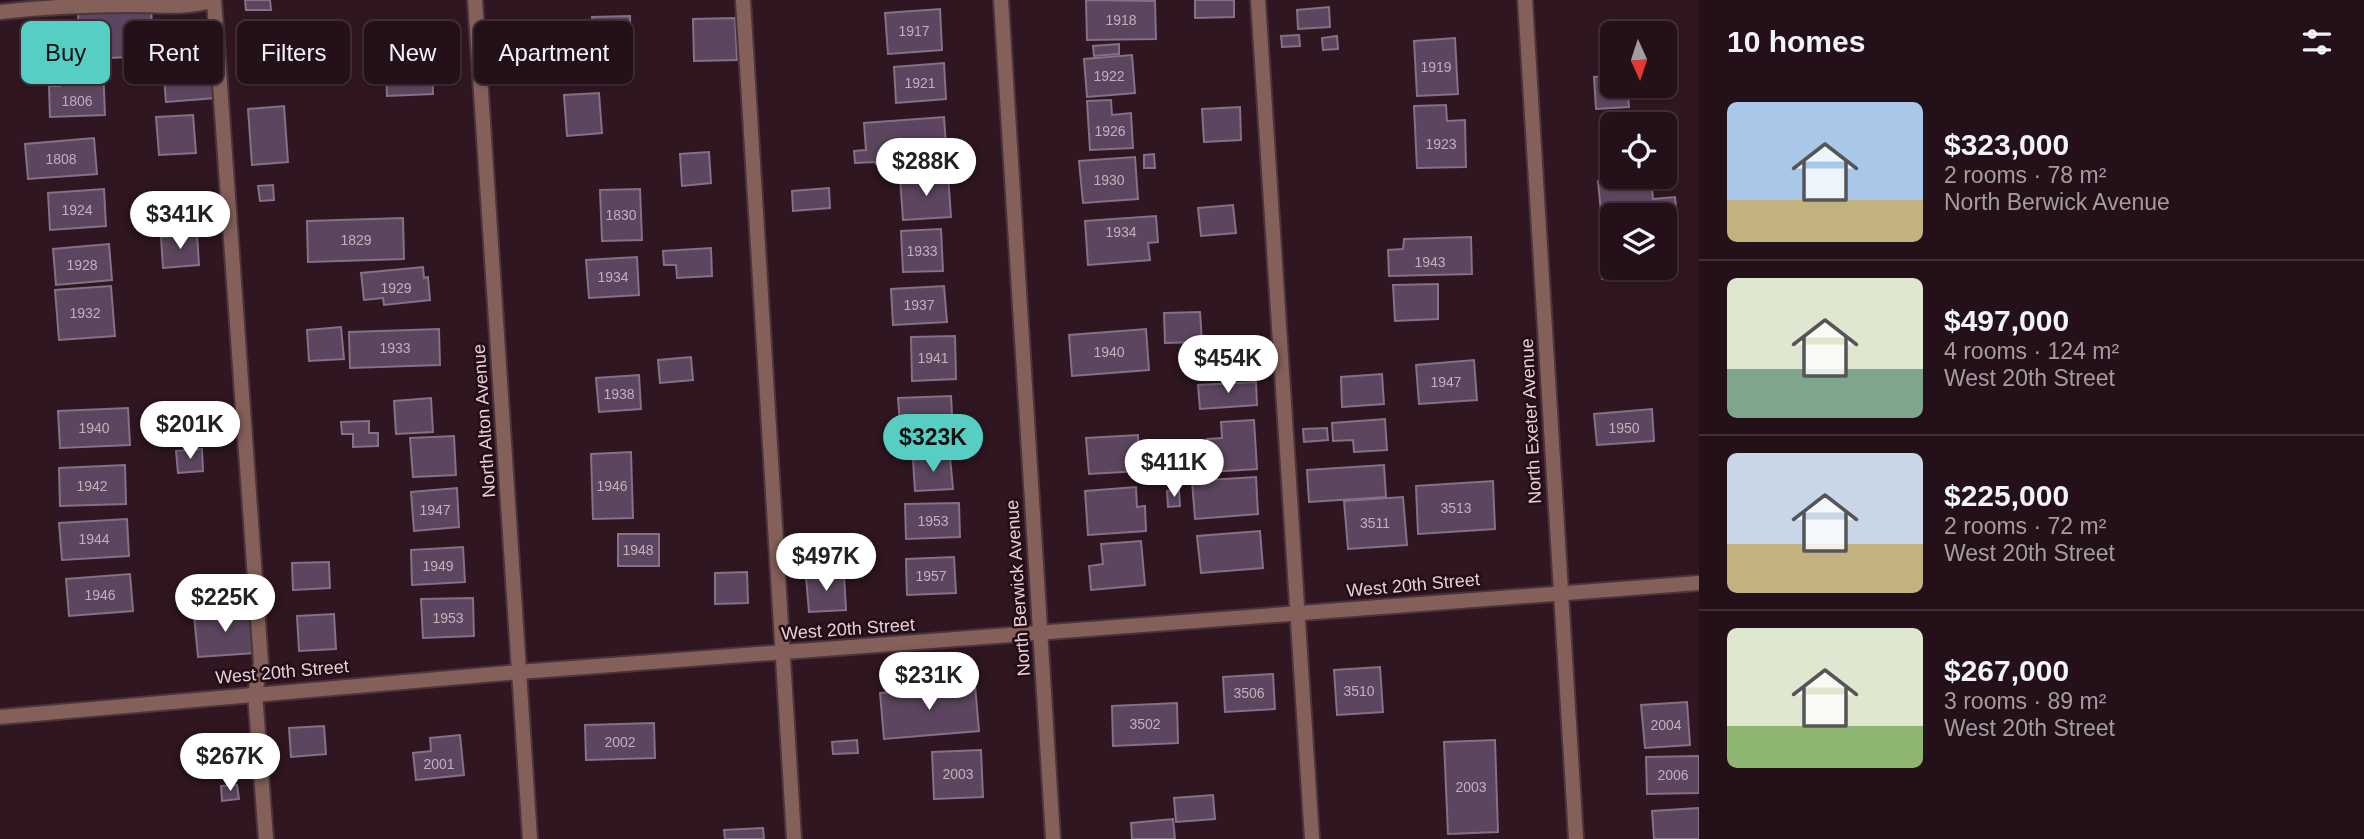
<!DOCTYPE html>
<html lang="en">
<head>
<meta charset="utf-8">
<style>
  body { margin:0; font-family:Helvetica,sans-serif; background:#2b1921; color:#f1f3f6; height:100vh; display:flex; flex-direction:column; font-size:26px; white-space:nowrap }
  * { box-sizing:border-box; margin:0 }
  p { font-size:23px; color:#a39da2 }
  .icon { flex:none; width:38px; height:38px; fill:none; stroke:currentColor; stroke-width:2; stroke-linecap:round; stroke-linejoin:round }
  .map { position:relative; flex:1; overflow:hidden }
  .side { display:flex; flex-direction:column; background:#231018; width:665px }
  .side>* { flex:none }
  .hud { position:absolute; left:21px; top:21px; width:665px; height:63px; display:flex; gap:14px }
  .needle { width:46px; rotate:177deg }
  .controls { position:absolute; left:1600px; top:21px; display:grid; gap:14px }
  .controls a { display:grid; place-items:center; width:77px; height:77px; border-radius:10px; background:#231018; box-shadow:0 2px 5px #0004,0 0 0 2px #403037; font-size:35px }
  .price { position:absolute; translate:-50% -60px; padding:0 16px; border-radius:24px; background:#fff; color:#222; font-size:23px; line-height:46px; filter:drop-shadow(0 2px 4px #0008) }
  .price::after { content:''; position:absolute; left:50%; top:42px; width:21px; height:16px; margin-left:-10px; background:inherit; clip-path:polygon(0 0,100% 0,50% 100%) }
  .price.on { background:#56cec4; color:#111 }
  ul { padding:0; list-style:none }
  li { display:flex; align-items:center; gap:21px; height:175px; padding:0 28px }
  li+li { border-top:2px solid #403037 }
  li span { display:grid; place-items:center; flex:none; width:196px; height:140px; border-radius:10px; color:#555 }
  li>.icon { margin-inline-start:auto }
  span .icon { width:84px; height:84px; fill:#fffc; stroke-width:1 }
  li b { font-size:30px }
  h2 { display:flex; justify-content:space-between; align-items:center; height:84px; padding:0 28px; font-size:30px }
  .chip { padding:0 24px; border-radius:10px; background:#231018; box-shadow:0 2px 5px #0004,0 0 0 2px #403037; font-size:24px; line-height:63px }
  .chip.on { background:#56cec4; color:#111 }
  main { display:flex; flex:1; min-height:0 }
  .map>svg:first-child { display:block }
  .building { fill:#5c465f; stroke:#847087; stroke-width:2 }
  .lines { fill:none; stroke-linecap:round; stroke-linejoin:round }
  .lane-casing { stroke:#4c343d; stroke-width:18 }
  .street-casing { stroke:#4c343d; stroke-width:18 }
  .lane { stroke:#85605a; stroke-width:14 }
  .street { stroke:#85605a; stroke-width:14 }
  .labels { text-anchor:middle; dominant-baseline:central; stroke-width:5; stroke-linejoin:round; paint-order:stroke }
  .number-label { font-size:14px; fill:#c2afba }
  .street-label { font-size:18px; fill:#e4d2d8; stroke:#240d16 }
</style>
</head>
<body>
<main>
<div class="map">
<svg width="1699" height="839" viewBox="0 0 1699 839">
  <rect width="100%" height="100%" fill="#2f1620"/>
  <g class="building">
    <path d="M245,0H270L271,10H246Z"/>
    <path d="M1086,0L1155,1L1156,39L1087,40Z"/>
    <path d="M1195,0H1234V17L1195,18Z"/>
    <path d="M1329,7L1330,27L1298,29L1297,10Z"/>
    <path d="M151,9L154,56L109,58L108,48L80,50L78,14Z"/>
    <path d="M940,9L942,50L888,54L885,13Z"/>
    <path d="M630,16L631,66L594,67L592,17Z"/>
    <path d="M735,18L737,60L694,61L693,19Z"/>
    <path d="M245,20H259V30L246,31Z"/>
    <path d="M325,20L328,45L287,48L284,23Z"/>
    <path d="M1299,35L1300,46L1282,47L1281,36Z"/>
    <path d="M1337,36L1338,49L1323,50L1322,38Z"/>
    <path d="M1455,38L1458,94L1417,96L1414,41Z"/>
    <path d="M1119,44V54L1094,56L1093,46Z"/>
    <path d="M1132,55L1135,93L1087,97L1084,59Z"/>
    <path d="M289,56L290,74L263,76L261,58Z"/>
    <path d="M213,63L216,98L166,102L163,67Z"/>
    <path d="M944,63L946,99L896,103L894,67Z"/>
    <path d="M103,66L105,115L50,117L49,86H60L59,68Z"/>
    <path d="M432,67L433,94L387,96L386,69Z"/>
    <path d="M1612,76V86H1627L1629,107L1596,109L1594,77Z"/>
    <path d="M599,93L602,133L567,136L564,95Z"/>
    <path d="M1111,100L1112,115L1131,113L1133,148L1090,150L1087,101Z"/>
    <path d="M1446,105L1447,121L1465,120L1466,167L1417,168L1414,106Z"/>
    <path d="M284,106L288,162L252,165L248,109Z"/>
    <path d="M1240,107L1241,140L1204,142L1202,109Z"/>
    <path d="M193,115L196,153L159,155L156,117Z"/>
    <path d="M944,117L947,159L876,164V162L855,163L854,151L866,150L864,123Z"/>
    <path d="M94,138L97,174L28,179L25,144Z"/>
    <path d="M709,152L711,183L682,186L680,154Z"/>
    <path d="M1154,154L1155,168H1144V155Z"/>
    <path d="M1135,157L1138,199L1083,203L1079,161Z"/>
    <path d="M948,175L951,217L903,220L900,178Z"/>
    <path d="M1627,177H1651L1653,199L1675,197L1677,217L1612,215V223H1602L1598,181L1627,179Z"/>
    <path d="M273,185L274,200L260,201L258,186Z"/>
    <path d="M829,188L830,208L793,211L792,191Z"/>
    <path d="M104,189L106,226L50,230L48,193Z"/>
    <path d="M640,189L642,240L602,241L600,190Z"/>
    <path d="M1233,205L1236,233L1201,236L1198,208Z"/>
    <path d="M1156,216L1158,242L1148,243L1150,260L1088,265L1085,221Z"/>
    <path d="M403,218L404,259L308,262L307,221Z"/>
    <path d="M941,229L943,271L903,272L901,231Z"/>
    <path d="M197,234L199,265L163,268L161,237Z"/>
    <path d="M1471,237L1472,274L1389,276L1388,250L1403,249L1404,239Z"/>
    <path d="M1608,238H1612V268H1656L1657,274L1602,279L1599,250L1609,249Z"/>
    <path d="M109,244L112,280L56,285L53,249Z"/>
    <path d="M711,248L712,276L677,278L676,265H664L663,251Z"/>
    <path d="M637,257L639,295L589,298L586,260Z"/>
    <path d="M423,267L424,278L428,277L430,300L384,305L383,298L364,300L361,273Z"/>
    <path d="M1438,284V319L1395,321L1393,285Z"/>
    <path d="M111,286L115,336L59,340L55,290Z"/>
    <path d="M944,286L947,322L893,325L891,289Z"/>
    <path d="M1200,312L1202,342L1165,343L1164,313Z"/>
    <path d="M341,327L344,359L309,361L307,330Z"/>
    <path d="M439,329L440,365L350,368L349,332Z"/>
    <path d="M1146,329L1149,370L1072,376L1069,335Z"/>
    <path d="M955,336L956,379L912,381L911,337Z"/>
    <path d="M691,357L693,380L660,383L658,360Z"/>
    <path d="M1474,360L1477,400L1419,404L1416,365Z"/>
    <path d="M1382,374L1384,404L1342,407L1341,377Z"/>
    <path d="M639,375L641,409L599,412L596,378Z"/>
    <path d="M1256,382L1257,405L1200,409L1198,385Z"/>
    <path d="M951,396L953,433L901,436L898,398Z"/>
    <path d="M431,398L433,432L396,434L394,401Z"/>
    <path d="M128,408L130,445L60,448L58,411Z"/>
    <path d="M1652,409L1654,441L1597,445L1594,414Z"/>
    <path d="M1385,419L1387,450L1354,452L1353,440L1333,441L1332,423Z"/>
    <path d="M1254,420L1257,469L1209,472L1207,439L1222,438L1221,422Z"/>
    <path d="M369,421V433H378V446L353,447V434H342L341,422Z"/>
    <path d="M1327,428L1328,440L1304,442L1303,429Z"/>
    <path d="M1138,435L1140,471L1089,474L1086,438Z"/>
    <path d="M454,436L456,475L413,477L410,438Z"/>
    <path d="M202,449L203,471L178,473L176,451Z"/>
    <path d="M631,452L633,518L593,519L591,454Z"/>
    <path d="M950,457L953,489L915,491L913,460Z"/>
    <path d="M125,465L126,504L60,506L59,468Z"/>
    <path d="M1163,465L1164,478L1151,479V466Z"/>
    <path d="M1384,465L1386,497L1309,502L1307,470Z"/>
    <path d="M1256,477L1258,514L1195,519L1192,481Z"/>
    <path d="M1493,481L1495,529L1418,534L1416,486Z"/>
    <path d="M1136,487L1137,507L1145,506L1146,531L1088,535L1085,491Z"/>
    <path d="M457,488L459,527L414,531L411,492Z"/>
    <path d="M1179,490L1180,506L1168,507L1167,491Z"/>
    <path d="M1403,497L1407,545L1348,549L1344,501Z"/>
    <path d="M959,503L960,537L906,539L905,504Z"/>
    <path d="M127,519L129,556L62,560L59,523Z"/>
    <path d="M1260,531L1263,568L1201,573L1197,536Z"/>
    <rect x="618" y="534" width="41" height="32"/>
    <path d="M1141,541L1145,585L1091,590L1089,566L1103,564L1101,544Z"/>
    <path d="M463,547L465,582L412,585L411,550Z"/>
    <path d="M954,557L956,593L907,595L906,559Z"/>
    <path d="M329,562L330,588L293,590L292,563Z"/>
    <path d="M747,572L748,603L715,604V573Z"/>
    <path d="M130,574L133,611L69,616L66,579Z"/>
    <path d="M844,575L846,610L809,612L806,577Z"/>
    <path d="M473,598L474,636L423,638L421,599Z"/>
    <path d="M253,611L256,653L198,657L194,615Z"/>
    <path d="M334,614L336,649L299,651L297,616Z"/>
    <path d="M1380,667L1383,712L1337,715L1334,670Z"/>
    <path d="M1273,674L1275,709L1225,712L1223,677Z"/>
    <path d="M975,685L979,731L884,739L880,693Z"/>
    <path d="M1687,702L1690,745L1645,748L1641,705Z"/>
    <path d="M1177,703L1178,743L1113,746L1112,706Z"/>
    <path d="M654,723L655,758L586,760L585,725Z"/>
    <path d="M324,726L326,754L291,757L289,728Z"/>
    <path d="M248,734L249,765L196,767L195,736Z"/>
    <path d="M460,735L464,775L416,780L413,753L431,751L430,738Z"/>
    <path d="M857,740L858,753L833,754L832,742Z"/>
    <path d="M1495,740L1498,832L1448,834L1444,742Z"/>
    <path d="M981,750L983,797L934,799L932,752Z"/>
    <path d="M1699,756V793L1647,794L1646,757Z"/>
    <path d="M237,785L239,799L222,801L221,786Z"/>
    <path d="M1213,795L1215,819L1176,822L1174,798Z"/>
    <path d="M1699,808V839H1654L1652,811Z"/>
    <path d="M1173,819L1175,839H1132L1131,823Z"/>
    <path d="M763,828L764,839H725L724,830Z"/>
  </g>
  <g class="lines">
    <g class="lane-casing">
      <g id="lane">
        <path d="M743,0L794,839"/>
        <path d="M1258,0L1312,839"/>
        <path d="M0,12C44,7 88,5 132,5C163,5 184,9 214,0L261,663L255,693L266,839"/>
      </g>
    </g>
    <g class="street-casing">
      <g id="street">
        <path d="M475,0L530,839"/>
        <path d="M1001,0L1053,839"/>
        <path d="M1525,0L1576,839"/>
        <path d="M0,717L519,672L1699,583"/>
      </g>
    </g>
    <use href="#lane" class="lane"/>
    <use href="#street" class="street"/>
  </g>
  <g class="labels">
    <g class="number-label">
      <text x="1121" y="20">1918</text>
      <text x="914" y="31">1917</text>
      <text x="1436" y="67">1919</text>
      <text x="1109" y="76">1922</text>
      <text x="920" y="83">1921</text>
      <text x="77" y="101">1806</text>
      <text x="1110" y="131">1926</text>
      <text x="1441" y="144">1923</text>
      <text x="61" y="159">1808</text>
      <text x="1109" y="180">1930</text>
      <text x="77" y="210">1924</text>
      <text x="621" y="215">1830</text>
      <text x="1121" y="232">1934</text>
      <text x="356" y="240">1829</text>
      <text x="922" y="251">1933</text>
      <text x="1430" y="262">1943</text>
      <text x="82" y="265">1928</text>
      <text x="613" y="277">1934</text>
      <text x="396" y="288">1929</text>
      <text x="919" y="305">1937</text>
      <text x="85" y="313">1932</text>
      <text x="395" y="348">1933</text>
      <text x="1109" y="352">1940</text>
      <text x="933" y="358">1941</text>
      <text x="1446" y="382">1947</text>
      <text x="619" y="394">1938</text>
      <text x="94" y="428">1940</text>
      <text x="1624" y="428">1950</text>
      <text x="92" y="486">1942</text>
      <text x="612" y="486">1946</text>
      <text x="1456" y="508">3513</text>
      <text x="435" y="510">1947</text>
      <text x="933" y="521">1953</text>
      <text x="1375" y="523">3511</text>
      <text x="94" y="539">1944</text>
      <text x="638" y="550">1948</text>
      <text x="438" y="566">1949</text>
      <text x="931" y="576">1957</text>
      <text x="100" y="595">1946</text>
      <text x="448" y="618">1953</text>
      <text x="1359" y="691">3510</text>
      <text x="1249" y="693">3506</text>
      <text x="1145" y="724">3502</text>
      <text x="1666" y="725">2004</text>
      <text x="620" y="742">2002</text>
      <text x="439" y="764">2001</text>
      <text x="958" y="774">2003</text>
      <text x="1673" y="775">2006</text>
      <text x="1471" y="787">2003</text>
    </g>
    <g class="street-label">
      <text transform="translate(484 421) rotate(-94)">North Alton Avenue</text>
      <text transform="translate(1531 421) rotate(-93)">North Exeter Avenue</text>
      <text transform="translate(1413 585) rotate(-5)">West 20th Street</text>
      <text transform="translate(1018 588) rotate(-94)">North Berwick Avenue</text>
      <text transform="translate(848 629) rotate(-4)">West 20th Street</text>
      <text transform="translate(282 672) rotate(-5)">West 20th Street</text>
    </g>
  </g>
</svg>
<div class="controls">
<a><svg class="needle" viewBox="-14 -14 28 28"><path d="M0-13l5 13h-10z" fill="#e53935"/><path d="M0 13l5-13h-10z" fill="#a39da2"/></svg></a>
<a><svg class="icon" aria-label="locate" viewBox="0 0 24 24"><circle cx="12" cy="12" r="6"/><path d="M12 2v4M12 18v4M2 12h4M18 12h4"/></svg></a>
<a><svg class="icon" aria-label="layers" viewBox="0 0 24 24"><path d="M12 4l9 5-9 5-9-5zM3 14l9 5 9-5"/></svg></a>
</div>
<b class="price" style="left:926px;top:198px">$288K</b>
<b class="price" style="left:180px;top:251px">$341K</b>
<b class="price" style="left:1228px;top:395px">$454K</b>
<b class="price" style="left:190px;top:461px">$201K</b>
<b class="price on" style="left:933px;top:474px">$323K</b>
<b class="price" style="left:1174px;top:499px">$411K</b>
<b class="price" style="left:826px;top:593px">$497K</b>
<b class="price" style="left:225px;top:634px">$225K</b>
<b class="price" style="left:929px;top:712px">$231K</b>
<b class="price" style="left:230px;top:793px">$267K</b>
<div class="hud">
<a class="chip on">Buy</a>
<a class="chip">Rent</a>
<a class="chip">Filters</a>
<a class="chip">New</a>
<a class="chip">Apartment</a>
</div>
</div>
<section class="side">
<h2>10 homes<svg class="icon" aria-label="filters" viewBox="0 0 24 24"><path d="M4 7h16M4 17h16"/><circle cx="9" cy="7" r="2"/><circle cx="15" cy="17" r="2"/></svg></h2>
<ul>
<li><span style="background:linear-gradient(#a9c7e8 70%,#c2b280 0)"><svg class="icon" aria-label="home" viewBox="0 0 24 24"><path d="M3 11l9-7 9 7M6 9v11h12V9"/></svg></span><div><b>$323,000</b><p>2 rooms · 78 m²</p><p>North Berwick Avenue</p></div></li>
<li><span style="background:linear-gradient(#dfe7d0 65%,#7fa58c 0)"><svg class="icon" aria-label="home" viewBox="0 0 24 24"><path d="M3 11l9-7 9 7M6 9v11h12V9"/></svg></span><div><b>$497,000</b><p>4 rooms · 124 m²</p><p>West 20th Street</p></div></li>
<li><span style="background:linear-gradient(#c9d6e8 65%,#c2b280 0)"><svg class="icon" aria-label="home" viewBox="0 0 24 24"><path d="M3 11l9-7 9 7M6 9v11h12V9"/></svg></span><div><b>$225,000</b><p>2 rooms · 72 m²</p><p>West 20th Street</p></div></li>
<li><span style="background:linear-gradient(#dfe7d0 70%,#8fb573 0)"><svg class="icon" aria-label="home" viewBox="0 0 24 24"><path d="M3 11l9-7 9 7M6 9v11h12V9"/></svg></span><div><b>$267,000</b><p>3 rooms · 89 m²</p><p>West 20th Street</p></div></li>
</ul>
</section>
</main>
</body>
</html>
